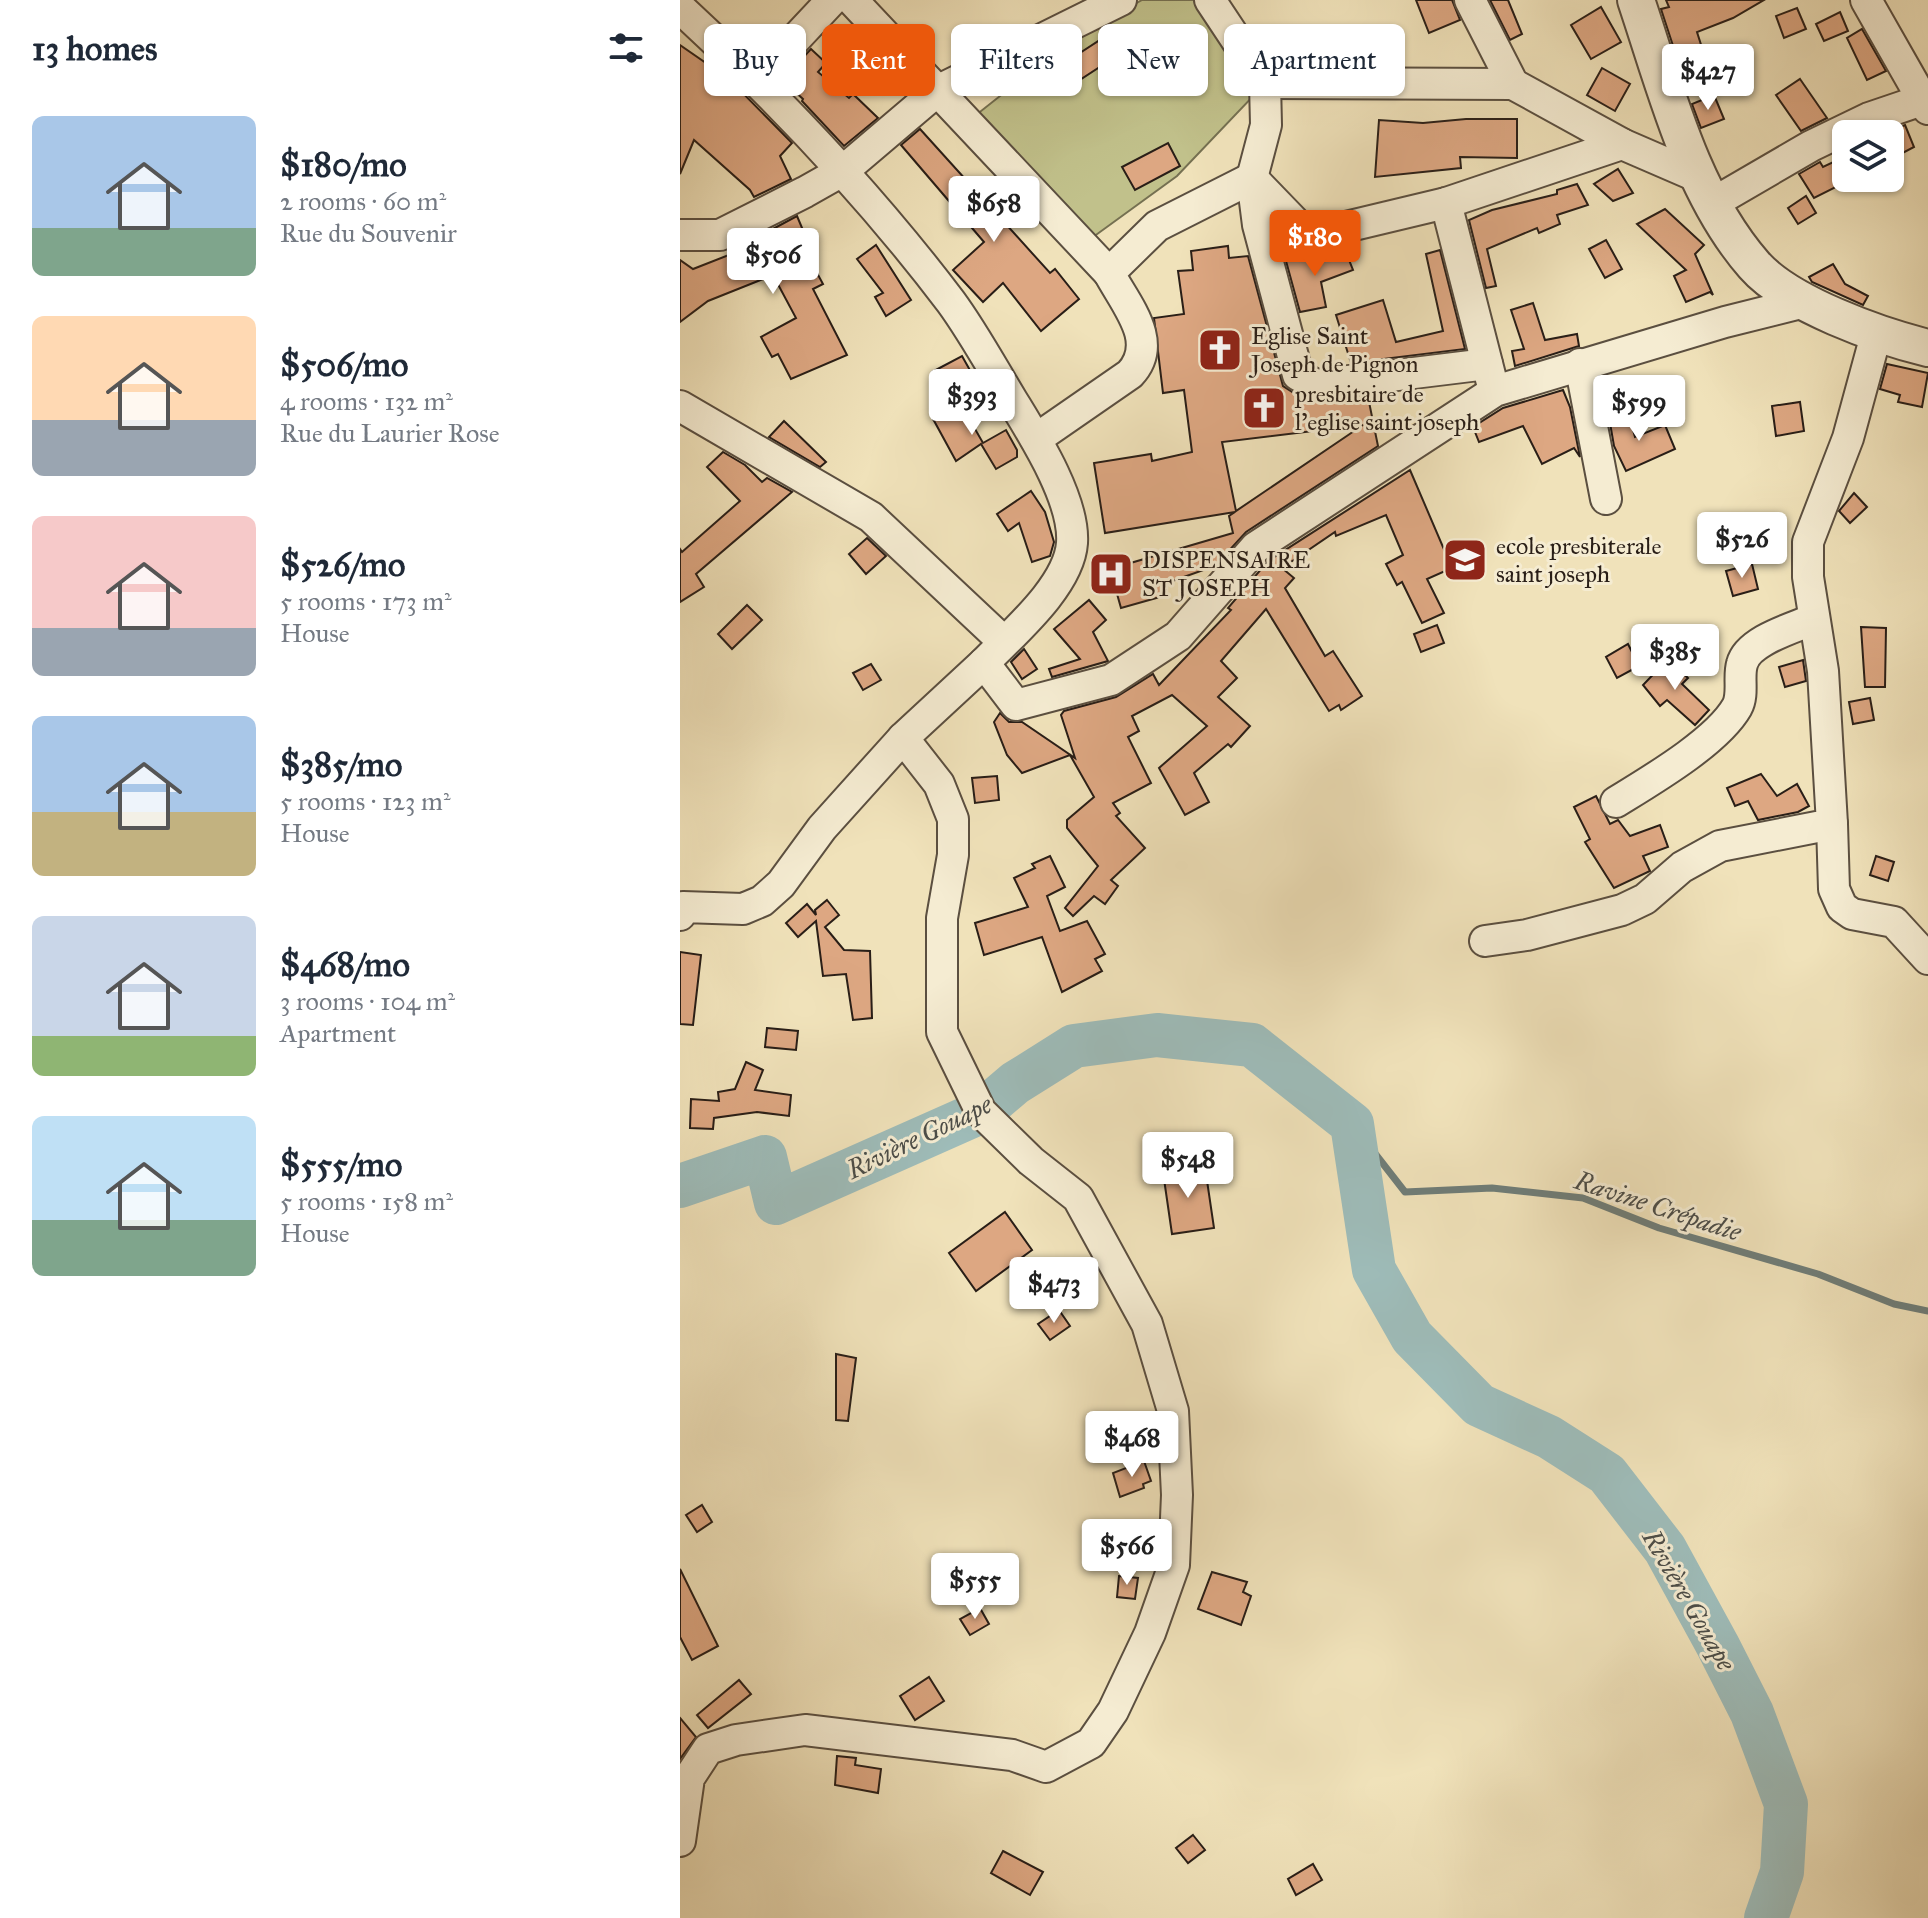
<!DOCTYPE html>
<html lang="en">
<head>
<meta charset="utf-8">
<style>
  body { margin:0; font-family:"IM FELL Great Primer",serif; background:#f6f6f7; color:#1f2937; height:100vh; display:flex; flex-direction:column; font-size:30px; white-space:nowrap }
  * { box-sizing:border-box; margin:0 }
  p { font-size:26px; color:#747a83 }
  .icon { flex:none; width:44px; height:44px; fill:none; stroke:currentColor; stroke-width:2; stroke-linecap:round; stroke-linejoin:round }
  .map { position:relative; flex:1; overflow:hidden }
  .drawer { display:flex; flex-direction:column; background:#fff; width:680px }
  .drawer>* { flex:none }
  .guide { position:absolute; left:24px; top:24px; width:760px; height:72px; display:flex; gap:16px }
  .controls { position:absolute; left:1152px; top:120px; display:grid; gap:16px }
  .controls a { display:grid; place-items:center; width:72px; height:72px; border-radius:12px; background:#fff; box-shadow:0 2px 6px #0004; font-size:40px }
  .price { position:absolute; translate:-50% -68px; padding:0 18px; border-radius:8px; background:#fff; color:#222; font-size:26px; line-height:52px; filter:drop-shadow(0 2px 4px #0008) }
  .price::after { content:''; position:absolute; left:50%; top:48px; width:24px; height:18px; margin-left:-12px; background:inherit; clip-path:polygon(0 0,100% 0,50% 100%) }
  .price.on { background:#ea580c; color:#fff }
  ul { padding:0; list-style:none }
  li { display:flex; align-items:center; gap:24px; height:200px; padding:0 32px }
  li span { display:grid; place-items:center; flex:none; width:224px; height:160px; border-radius:12px; color:#555 }
  li>.icon { margin-inline-start:auto }
  span .icon { width:96px; height:96px; fill:#fffc; stroke-width:1 }
  li b { font-size:34px }
  h2 { display:flex; justify-content:space-between; align-items:center; height:96px; padding:0 32px; font-size:34px }
  .pill { padding:0 28px; border-radius:12px; background:#fff; box-shadow:0 2px 6px #0004; font-size:28px; line-height:72px }
  .pill.on { background:#ea580c; color:#fff }
  main { display:flex; flex:1; min-height:0 }
  .map>svg:first-child { display:block }
  .green { fill:#c1c18b; stroke:#757051; stroke-width:2 }
  .lines { fill:none; stroke-linecap:round; stroke-linejoin:round }
  .stream { stroke:#6f7d78; stroke-width:7 }
  .river { stroke:#9ebcb9; stroke-width:44 }
  .building { fill:#dda782; stroke:#291e17; stroke-width:2; fill-rule:evenodd }
  .minor-casing { stroke:#5b4f40; stroke-width:34 }
  .tertiary-casing { stroke:#5b4f40; stroke-width:40 }
  .minor { stroke:#f5ecd2; stroke-width:30 }
  .tertiary { stroke:#f5ecd2; stroke-width:36 }
  .labels { text-anchor:middle; dominant-baseline:central; stroke-width:6; stroke-linejoin:round; paint-order:stroke }
  .poi-label { font-size:24px; fill:#291e17; stroke:#f5ecd2; text-anchor:start }
  .water-label { font-size:26px; font-style:italic; fill:#4c4d48; stroke:#f5ecd2 }
</style>
</head>
<body>
<main>
<section class="drawer">
<h2>13 homes<svg class="icon" aria-label="filters" viewBox="0 0 24 24"><path d="M4 7h16M4 17h16"/><circle cx="9" cy="7" r="2"/><circle cx="15" cy="17" r="2"/></svg></h2>
<ul>
<li><span style="background:linear-gradient(#a9c7e8 70%,#7fa58c 0)"><svg class="icon" aria-label="home" viewBox="0 0 24 24"><path d="M3 11l9-7 9 7M6 9v11h12V9"/></svg></span><div><b>$180/mo</b><p>2 rooms · 60 m²</p><p>Rue du Souvenir</p></div></li>
<li><span style="background:linear-gradient(#ffd9b3 65%,#9aa5b1 0)"><svg class="icon" aria-label="home" viewBox="0 0 24 24"><path d="M3 11l9-7 9 7M6 9v11h12V9"/></svg></span><div><b>$506/mo</b><p>4 rooms · 132 m²</p><p>Rue du Laurier Rose</p></div></li>
<li><span style="background:linear-gradient(#f6c9c9 70%,#9aa5b1 0)"><svg class="icon" aria-label="home" viewBox="0 0 24 24"><path d="M3 11l9-7 9 7M6 9v11h12V9"/></svg></span><div><b>$526/mo</b><p>5 rooms · 173 m²</p><p>House</p></div></li>
<li><span style="background:linear-gradient(#a9c7e8 60%,#c2b280 0)"><svg class="icon" aria-label="home" viewBox="0 0 24 24"><path d="M3 11l9-7 9 7M6 9v11h12V9"/></svg></span><div><b>$385/mo</b><p>5 rooms · 123 m²</p><p>House</p></div></li>
<li><span style="background:linear-gradient(#c9d6e8 75%,#8fb573 0)"><svg class="icon" aria-label="home" viewBox="0 0 24 24"><path d="M3 11l9-7 9 7M6 9v11h12V9"/></svg></span><div><b>$468/mo</b><p>3 rooms · 104 m²</p><p>Apartment</p></div></li>
<li><span style="background:linear-gradient(#bfe0f5 65%,#7fa58c 0)"><svg class="icon" aria-label="home" viewBox="0 0 24 24"><path d="M3 11l9-7 9 7M6 9v11h12V9"/></svg></span><div><b>$555/mo</b><p>5 rooms · 158 m²</p><p>House</p></div></li>
</ul>
</section>
<div class="map">
<svg width="1248" height="1918" viewBox="0 0 1248 1918">
  <rect width="100%" height="100%" fill="#f0e2ba"/>
  <filter id="stains"><feTurbulence type="fractalNoise" baseFrequency=".0025" numOctaves="4"/><feColorMatrix values="0 0 0 0 .2 0 0 0 0 .09 0 0 0 0 .02 0 0 0 .5 -.17"/></filter>
  <radialGradient id="worn" r=".72"><stop offset=".6" stop-color="#630" stop-opacity="0"/><stop offset="1" stop-color="#630" stop-opacity=".3"/></radialGradient>
  <path class="green" d="M462,0H514L579,90L497,176L409,240L296,115L387,43Z"/>
  <g class="lines">
    <path class="stream" d="M672,1124L725,1192L812,1188L903,1198L979,1228L1138,1274L1214,1304L1248,1311"/>
    <path class="river" d="M0,1186L85,1157L96,1203L301,1112L335,1083L394,1046L477,1035L572,1045L672,1124L694,1270L732,1337L799,1405L869,1437L927,1474L985,1549L1038,1646L1072,1713L1106,1804L1102,1872L1086,1918"/>
  </g>
  <g class="building">
    <path d="M736,0H772L780,20L749,33Z"/>
    <path d="M810,0H828L842,34L830,40Z"/>
    <path d="M986,0H1084L1053,18L1017,32L1023,51L998,61L981,9L989,7Z"/>
    <path d="M921,7L941,42L911,59L891,25Z"/>
    <path d="M1117,8L1126,29L1104,38L1096,16Z"/>
    <path d="M1160,12L1168,31L1144,41L1136,24Z"/>
    <path d="M1182,29L1206,71L1187,80L1167,38Z"/>
    <path d="M423,38L435,57L395,83L383,64Z"/>
    <path d="M0,45L49,79L112,143L100,156L111,179L74,197L70,190L14,140L0,174Z"/>
    <path d="M131,49L146,63L138,72L169,98L173,94L198,118L164,146L122,101L123,99L102,80Z"/>
    <path d="M922,68L950,84L935,111L907,95Z"/>
    <path d="M1120,79L1147,118L1121,131L1096,95Z"/>
    <path d="M1034,95L1044,119L1021,128L1012,104Z"/>
    <path d="M786,119H837V158L780,157L781,168L695,177L699,120L743,123Z"/>
    <path d="M1225,125L1234,147L1215,157L1210,134L1205,133Z"/>
    <path d="M240,129L370,273L375,269L399,299L361,331L323,283L303,302L273,270L304,242L221,145Z"/>
    <path d="M488,143L500,166L455,190L442,167Z"/>
    <path d="M1166,156V182L1134,198L1119,174L1140,162L1143,167Z"/>
    <path d="M938,169L953,193L933,201L914,184Z"/>
    <path d="M897,184L908,205L877,215L880,224L859,233L857,228L807,249L816,286L806,288L789,220L812,210L877,194V190Z"/>
    <path d="M1126,196L1136,213L1118,224L1108,208Z"/>
    <path d="M985,209L1024,245L1015,254L1033,295L1030,292L1006,302L994,276L1006,270L957,224Z"/>
    <path d="M117,216L130,247L124,249L143,284L133,289L167,355L111,379L98,354L92,357L81,337L116,318L93,275L28,301L0,322V260L13,269L82,242L94,236L91,230Z"/>
    <path d="M926,240L942,269L925,278L909,249Z"/>
    <path d="M196,245L231,300L206,316L195,297L203,293L177,259Z"/>
    <path d="M548,246L549,258L568,256L603,386L620,397L621,402L688,397L698,446L566,532L535,566L484,584L487,595L441,608L430,569L553,533L549,516L555,512L425,533L414,463L471,454L472,461L512,452L504,390L483,393L474,318L504,314L498,271L513,270L511,251ZM683,425L556,511L542,442Z"/>
    <path d="M665,250L673,270L641,282L646,307L620,312L606,261L635,255L636,261Z"/>
    <path d="M760,250L785,349L671,363L656,315L703,300L716,342L763,331L746,254Z"/>
    <path d="M1153,264L1165,284L1188,296L1183,305L1132,282L1129,277Z"/>
    <path d="M853,303L865,340L897,334L899,346L835,366L832,351L844,349L831,310Z"/>
    <path d="M282,356L296,381L267,397L252,372Z"/>
    <path d="M1207,364L1248,373L1242,407L1218,402L1220,395L1200,389Z"/>
    <path d="M883,390L890,407L900,457L894,448L862,464L843,426L799,442L793,427L823,408Z"/>
    <path d="M279,401L303,443L326,430L337,450V457L316,469L301,444L276,461L252,417Z"/>
    <path d="M1120,402L1124,431L1096,436L1092,406Z"/>
    <path d="M949,415L955,437L985,425L995,449L946,471L934,446L930,423Z"/>
    <path d="M104,421L146,462L140,467L89,437Z"/>
    <path d="M43,452L65,465L82,482L87,478L112,492L16,574L24,587L0,602V549L2,552L60,501L27,467Z"/>
    <path d="M730,470L772,568L747,579L764,613L742,623L722,582L717,585L706,564L723,555L706,515L656,536L655,532L602,568L614,578L605,588L645,656L653,651L682,696L661,710L659,705L649,711L586,609L541,661L557,678L538,697L570,726L551,747L548,744L514,773L529,802L505,815L479,768L527,726L492,695L452,716L459,731L448,737L471,783L433,803L440,813L436,816L465,848L431,880L438,886L425,904L414,896L393,916L385,908L418,866L387,828V820L414,797L390,755L342,773L327,755L314,722L320,713L329,722H342L395,758L381,715L384,711L436,697L473,674L479,685L551,610L548,608L588,561Z"/>
    <path d="M351,491L365,512L374,542L370,556L352,562L339,523L328,531L317,514Z"/>
    <path d="M1174,493L1187,507L1170,523L1159,511Z"/>
    <path d="M187,538L206,556L186,574L169,554Z"/>
    <path d="M1072,564L1078,589L1053,596L1046,571Z"/>
    <path d="M409,600L426,620L413,632L428,661L372,677L369,669L400,659L374,629Z"/>
    <path d="M67,605L82,620L52,649L38,634Z"/>
    <path d="M757,625L764,643L741,652L734,634Z"/>
    <path d="M1181,627L1206,628L1205,687H1185Z"/>
    <path d="M948,644L959,666L937,678L926,657Z"/>
    <path d="M344,649L357,669L342,679L331,662Z"/>
    <path d="M988,659L1008,678L1002,684L1029,710L1015,725L987,700L980,706L963,685Z"/>
    <path d="M1123,660L1126,681L1105,687L1099,667Z"/>
    <path d="M191,664L201,680L183,690L173,673Z"/>
    <path d="M1190,698L1194,720L1173,724L1169,702Z"/>
    <path d="M1081,774L1097,796L1117,784L1129,806L1118,812L1078,820L1068,801L1055,806L1047,788Z"/>
    <path d="M317,776L319,800L295,803L292,778Z"/>
    <path d="M916,796L930,824L938,820L950,836L980,825L988,847L963,856L970,871L934,888L905,842L910,839L894,807Z"/>
    <path d="M370,856L385,887L367,896L380,931L407,921L425,954L415,959L422,971L382,992L362,937L304,955L295,923L348,907L334,878L355,868L352,864Z"/>
    <path d="M1196,856L1214,862L1208,881L1190,875Z"/>
    <path d="M147,900L159,915L145,927L164,950L190,951L192,1018L173,1020L166,974L143,976L136,921L118,937L106,923L127,904L136,915L135,910Z"/>
    <path d="M0,952L21,955L13,1025L0,1024Z"/>
    <path d="M87,1028L118,1031L116,1050L85,1047Z"/>
    <path d="M66,1062L83,1070L75,1090L111,1095L109,1116L77,1112L34,1118L33,1129L10,1128L11,1099L39,1101L38,1092L55,1089Z"/>
    <path d="M525,1167L534,1228L492,1234L483,1172Z"/>
    <path d="M325,1212L352,1250L296,1291L269,1253Z"/>
    <path d="M379,1310L390,1326L370,1340L358,1324Z"/>
    <path d="M156,1354L176,1358L168,1421L156,1420Z"/>
    <path d="M464,1461L471,1481L463,1484L464,1488L440,1497L433,1473Z"/>
    <path d="M22,1505L32,1522L17,1532L6,1515Z"/>
    <path d="M0,1569L38,1646L12,1660L0,1637Z"/>
    <path d="M532,1572L567,1582L563,1592L571,1596L561,1625L518,1609Z"/>
    <path d="M439,1576L458,1578L455,1599L437,1597Z"/>
    <path d="M300,1608L309,1624L290,1635L280,1619Z"/>
    <path d="M249,1677L264,1701L235,1720L220,1696Z"/>
    <path d="M59,1680L71,1694L28,1728L17,1715Z"/>
    <path d="M0,1718L16,1737L0,1759Z"/>
    <path d="M157,1756L176,1758L175,1765L201,1769L198,1793L155,1785Z"/>
    <path d="M513,1835L525,1850L508,1863L496,1848Z"/>
    <path d="M323,1851L363,1872L350,1895L311,1873Z"/>
    <path d="M633,1864L642,1880L616,1895L608,1879Z"/>
  </g>
  <g class="lines">
    <g class="minor-casing">
      <g id="minor">
        <path d="M172,0L429,273"/>
        <path d="M530,0L585,83L833,84"/>
        <path d="M790,0L833,84L942,144L1016,176"/>
        <path d="M1186,0L1248,109"/>
        <path d="M0,8C99,99 190,195 271,302C293,332 312,367 332,400C354,436 395,500 392,543C389,586 333,633 304,663"/>
        <path d="M78,79L152,0"/>
        <path d="M585,83L586,125L572,178L578,225L618,375L636,385L807,364"/>
        <path d="M572,178L628,236L766,203L942,144"/>
        <path d="M766,203L812,383"/>
        <path d="M1033,203L1131,146L1189,118L1248,98"/>
        <path d="M0,235H40L125,192L164,170L257,91L441,0"/>
        <path d="M900,364L926,499"/>
        <path d="M0,406L191,517L324,642"/>
        <path d="M356,439L450,374C480,342 446,305 429,273L477,226L572,178"/>
        <path d="M936,802C970,781 1037,742 1057,707C1064,694 1058,677 1062,664C1068,640 1114,628 1134,619"/>
        <path d="M1152,824L1154,889L1162,907L1172,914L1214,922L1248,959"/>
        <path d="M0,915L3,907L63,909L82,901L101,884L142,828L223,738"/>
        <path d="M805,941L847,935L942,910L965,899L1002,867L1040,846L1152,824L1143,671L1128,577V542L1168,438L1196,335"/>
        <path d="M0,1841L9,1778L28,1749L56,1740L125,1730L332,1755L366,1767L411,1743L433,1711L470,1633L494,1565L497,1495L493,1411L467,1324L398,1198L351,1161L301,1112L262,1032V918L273,855V819L259,784L223,738L304,663L336,705L431,680L498,636L576,547L815,391L1045,322L1125,302"/>
      </g>
    </g>
    <g class="tertiary-casing">
      <path id="tertiary" d="M956,0C986,89 1011,193 1074,265C1108,304 1199,336 1248,348"/>
    </g>
    <use href="#minor" class="minor"/>
    <use href="#tertiary" class="tertiary"/>
  </g>
  <defs>
    <g id="church-square" transform="scale(2.3)"><rect x="-9" y="-9" width="18" height="18" rx="4" fill="#8f2418" stroke="#f5ecd2"/><path d="M-1.2-6h2.4v3.5h3.3v2.4h-3.3V6h-2.4V-.1h-3.3v-2.4h3.3Z" fill="#fff"/></g>
    <g id="school-square" transform="scale(2.3)"><rect x="-9" y="-9" width="18" height="18" rx="4" fill="#8f2418" stroke="#f5ecd2"/><path d="M0-5L7-2L0 1L-7-2ZM-4 1L0 2.5L4 1V4Q0 6-4 4Z" fill="#fff"/></g>
    <g id="hospital-square" transform="scale(2.3)"><rect x="-9" y="-9" width="18" height="18" rx="4" fill="#8f2418" stroke="#f5ecd2"/><path d="M-5-5h3v3.5h4V-5h3V5h-3V1.5h-4V5h-3Z" fill="#fff"/></g>
  </defs>
  <g fill-rule="evenodd">
    <use href="#church-square" x="540" y="350"/>
    <use href="#church-square" x="584" y="408"/>
    <use href="#school-square" x="785" y="560"/>
    <use href="#hospital-square" x="431" y="574"/>
  </g>
  <g class="labels">
    <g class="poi-label">
      <text x="571" y="336">Eglise Saint<tspan x="571" dy="28">Joseph de Pignon</tspan></text>
      <text x="615" y="394">presbitaire de<tspan x="615" dy="28">l'eglise saint joseph</tspan></text>
      <text x="816" y="546">ecole presbiterale<tspan x="816" dy="28">saint joseph</tspan></text>
      <text x="462" y="560">DISPENSAIRE<tspan x="462" dy="28">ST JOSEPH</tspan></text>
    </g>
    <g class="water-label">
      <text transform="translate(239 1137) rotate(-26)">Rivière Gouape</text>
      <text transform="translate(978 1206) rotate(18)">Ravine Crépadie</text>
      <text transform="translate(1009 1600) rotate(60)">Rivière Gouape</text>
    </g>
  </g>
  <rect width="100%" height="100%" filter="url(#stains)"/>
  <rect width="100%" height="100%" fill="url(#worn)"/>
</svg>
<div class="controls">
<a><svg class="icon" aria-label="layers" viewBox="0 0 24 24"><path d="M12 4l9 5-9 5-9-5zM3 14l9 5 9-5"/></svg></a>
</div>
<b class="price" style="left:1028px;top:112px">$427</b>
<b class="price" style="left:314px;top:244px">$658</b>
<b class="price on" style="left:635px;top:278px">$180</b>
<b class="price" style="left:93px;top:296px">$506</b>
<b class="price" style="left:292px;top:437px">$393</b>
<b class="price" style="left:959px;top:443px">$599</b>
<b class="price" style="left:1062px;top:580px">$526</b>
<b class="price" style="left:995px;top:692px">$385</b>
<b class="price" style="left:508px;top:1200px">$548</b>
<b class="price" style="left:374px;top:1325px">$473</b>
<b class="price" style="left:452px;top:1479px">$468</b>
<b class="price" style="left:447px;top:1587px">$566</b>
<b class="price" style="left:295px;top:1621px">$555</b>
<div class="guide">
<a class="pill">Buy</a>
<a class="pill on">Rent</a>
<a class="pill">Filters</a>
<a class="pill">New</a>
<a class="pill">Apartment</a>
</div>
</div>
</main>
</body>
</html>
